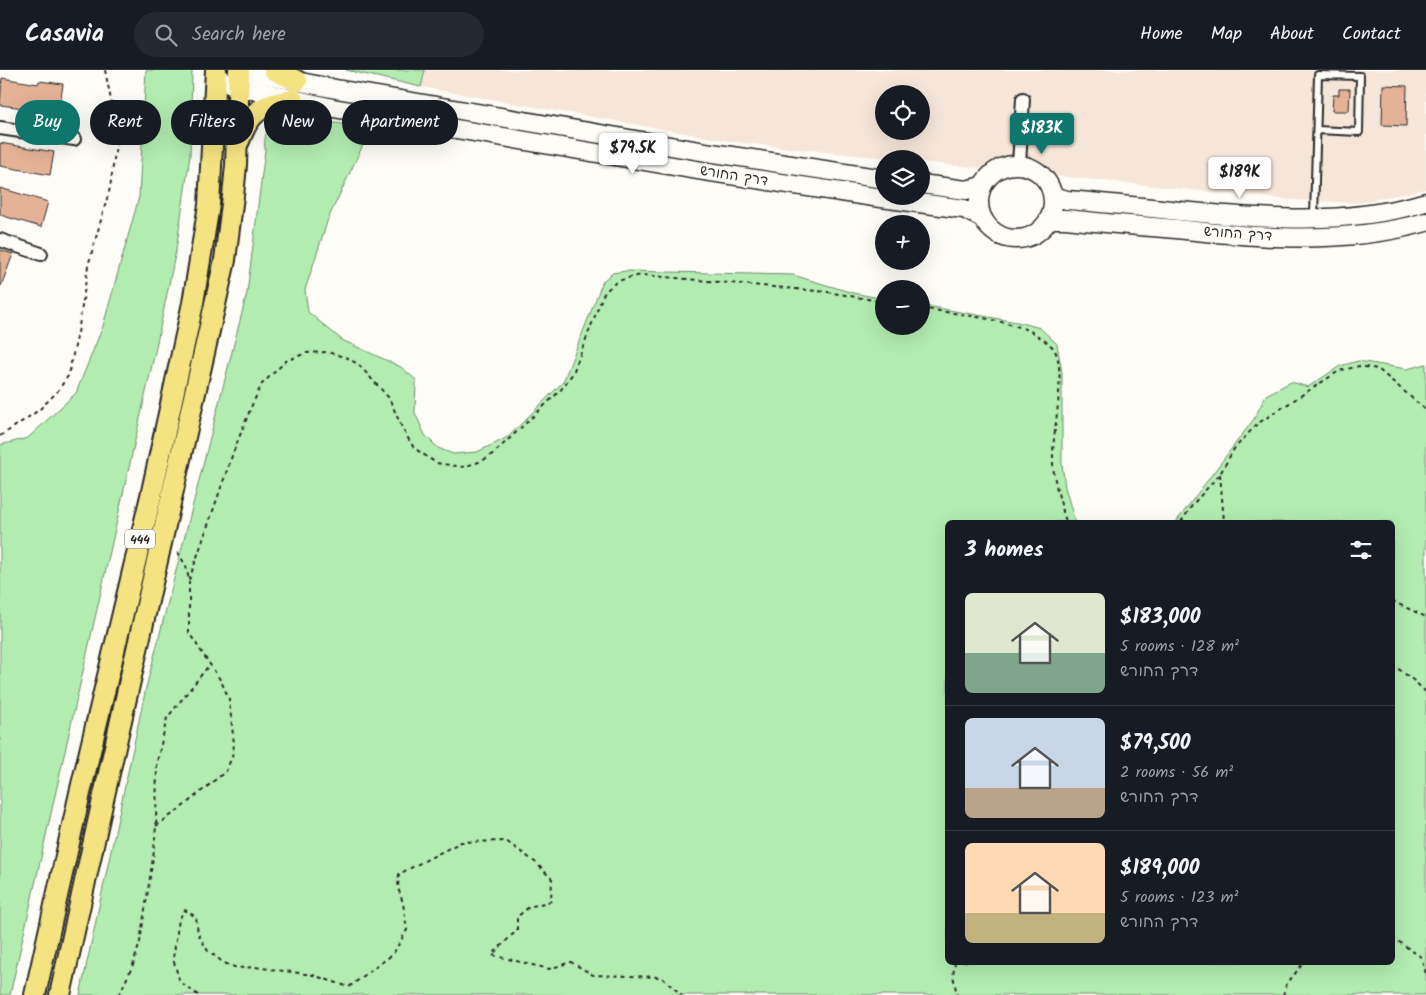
<!DOCTYPE html>
<html lang="en">
<head>
<meta charset="utf-8">
<style>
  body { margin:0; font-family:Kalam,"Playpen Sans Hebrew",sans-serif; background:#242831; color:#f1f3f6; height:100vh; display:flex; flex-direction:column; font-size:19px; white-space:nowrap }
  * { box-sizing:border-box; margin:0 }
  p { font-size:16px; color:#9ea1a6 }
  .icon { flex:none; width:28px; height:28px; fill:none; stroke:currentColor; stroke-width:2; stroke-linecap:round; stroke-linejoin:round }
  .map { position:relative; flex:1; overflow:hidden }
  .sheet { position:absolute; left:945px; top:450px; width:450px; height:445px; display:flex; flex-direction:column; background:#171b24; border-radius:8px; box-shadow:0 5px 20px #0002 }
  .sheet>* { flex:none }
  .guide { position:absolute; left:15px; top:30px; width:475px; height:45px; display:flex; gap:10px }
  .controls { position:absolute; left:875px; top:15px; display:grid; gap:10px }
  .controls a { display:grid; place-items:center; width:55px; height:55px; border-radius:50%; background:#171b24; box-shadow:0 5px 20px #0002; font-size:25px }
  .price { position:absolute; translate:-50% -42px; padding:0 11px; border-radius:5px; background:#fff; color:#222; font-size:16px; line-height:32px; filter:drop-shadow(0 1px 2px #0008) }
  .price::after { content:''; position:absolute; left:50%; top:30px; width:15px; height:11px; margin-left:-8px; background:inherit; clip-path:polygon(0 0,100% 0,50% 100%) }
  .price.active { background:#0f766e; color:#fff }
  ul { padding:0; list-style:none }
  li { display:flex; align-items:center; gap:15px; height:125px; padding:0 20px }
  li+li { border-top:1px solid #363941 }
  li span { display:grid; place-items:center; flex:none; width:140px; height:100px; border-radius:8px; color:#555 }
  li>.icon { margin-inline-start:auto }
  span .icon { width:60px; height:60px; fill:#fffc; stroke-width:1 }
  li b { font-size:21px }
  h2 { display:flex; justify-content:space-between; align-items:center; height:60px; padding:0 20px; font-size:21px }
  .pill { padding:0 18px; border-radius:22px; background:#171b24; box-shadow:0 5px 20px #0002; font-size:18px; line-height:45px }
  .pill.active { background:#0f766e; color:#fff }
  header { display:flex; align-items:center; gap:30px; box-sizing:border-box; height:70px; padding:0 25px; background:#171b24; border-bottom:1px solid #363941 }
  header strong { font-size:24px }
  nav { display:flex; gap:28px; margin-inline-start:auto; font-size:18px }
  .search { width:350px; height:45px; background:#242831; display:flex; align-items:center; gap:12px; box-sizing:border-box; padding:0 18px; border-radius:28px; color:#9ea1a6; font-size:19px }
  .map>svg:first-child { display:block }
  .built { fill:#f6e6da; fill-rule:evenodd }
  .green { fill:#b2ecb0; stroke:#6e8c6e }
  .building { fill:#e4b296; stroke:#2b2b2b }
  .lines { fill:none; stroke-linecap:round; stroke-linejoin:round }
  .lane-casing { stroke:#2b2b2b; stroke-width:10 }
  .street-casing { stroke:#2b2b2b; stroke-width:16 }
  .secondary-casing { stroke:#2b2b2b; stroke-width:21 }
  .primary-casing { stroke:#2b2b2b; stroke-width:24 }
  .path { stroke:#2b2b2b; stroke-width:2; stroke-dasharray:4 4; stroke-linecap:butt }
  .lane { stroke:#fdfcf7; stroke-width:6 }
  .street { stroke:#fdfcf7; stroke-width:12 }
  .secondary { stroke:#fdfcf7; stroke-width:18 }
  .primary { stroke:#f5e382; stroke-width:20 }
  .labels { text-anchor:middle; dominant-baseline:central; stroke-width:5; stroke-linejoin:round; paint-order:stroke }
  .shield { fill:#fdfcf7; stroke:#6a6a68; stroke-width:1 }
  .shield-label { font-size:12px; font-weight:bold; fill:#2b2b2b }
  .street-label { font-size:14px; fill:#2b2b2b; stroke:#fdfcf7 }
</style>
</head>
<body>
<header>
<strong>Casavia</strong>
<div class="search"><svg class="icon" aria-label="search" viewBox="0 0 24 24"><circle cx="10" cy="10" r="6"/><path d="M15 15l6 6"/></svg>Search here</div>
<nav><a>Home</a><a>Map</a><a>About</a><a>Contact</a></nav>
</header>
<div class="map">
<svg width="1426" height="925" viewBox="0 0 1426 925">
  <rect width="100%" height="100%" fill="#fdfcf7"/>
  <filter id="ink" filterUnits="userSpaceOnUse"><feTurbulence type="fractalNoise" baseFrequency=".02" numOctaves="2"/><feDisplacementMap in="SourceGraphic" scale="10" xChannelSelector="R" yChannelSelector="G"/><feConvolveMatrix kernelMatrix="1 2 1 2 8 2 1 2 1" color-interpolation-filters="sRGB"/></filter>
  <g filter="url(#ink)">
    <path class="built" d="M425,0H1426V119L1357,133L1290,130L921,92V89H894L742,73L421,17ZM884,24H921V61H884Z"/>
    <g class="green">
      <path d="M146,0H192L190,86L176,180L155,282L10,925H0V375L28,368L76,323L103,256L139,127Z"/>
      <path d="M346,0H425L421,17Z"/>
      <path d="M292,47L371,58L328,149L305,220L308,242L342,270L401,297L416,310L415,343L425,365L438,378L453,384L477,382L508,367L563,312L603,211L612,203L626,201L793,205L853,223L884,229V256H921V235L1022,253L1040,258L1057,274L1062,303V394L1065,417L1075,452H948V892H1392V452H1176L1254,349L1266,325L1291,312L1308,317L1340,296L1358,291L1407,299L1426,294V925H80L146,618L247,223L265,80C263,58 271,52 292,47Z"/>
    </g>
    <g class="building">
      <path d="M2,8L38,14L39,11L63,14L59,41L24,36V38L0,35Z"/>
      <path d="M1383,15L1407,16L1406,56L1382,55Z"/>
      <path d="M1339,19H1350L1349,41H1332L1333,25H1339Z"/>
      <path d="M0,73L54,82L50,105L0,96Z"/>
      <path d="M0,118L48,132L41,157L0,145Z"/>
      <path d="M0,180L13,184L1,216L0,215Z"/>
    </g>
    <g class="lines">
      <g class="lane-casing">
        <path id="lane" d="M1314,147L1318,5L1360,6L1359,62L1317,60"/>
      </g>
      <g class="street-casing">
        <g id="street">
          <path d="M0,58L74,69"/>
          <path d="M1019,94L1023,29"/>
          <path d="M0,170L41,184"/>
        </g>
      </g>
      <g class="secondary-casing">
        <g id="secondary">
          <path d="M240,0L336,19L706,82L884,109"/>
          <path d="M216,8L239,17L333,38L703,101L874,127L964,139L982,148"/>
          <circle cx="1016" cy="132" r="37"/>
          <path d="M921,114L966,120L982,116"/>
          <path d="M1053,126L1067,130C1104,133 1142,137 1180,141C1262,149 1346,156 1426,132"/>
          <path d="M1049,149H1066C1102,153 1139,156 1176,159C1259,168 1345,175 1426,152"/>
        </g>
      </g>
      <g class="primary-casing">
        <g id="primary">
          <path d="M274,0L297,11"/>
          <path d="M239,71C250,40 262,35 293,30"/>
          <path d="M35,925L80,723L151,426L193,233L209,135L216,0"/>
          <path d="M60,925L103,730L225,190L233,126L236,95L239,0"/>
        </g>
      </g>
      <g class="path">
        <path d="M921,238C955,244 999,248 1030,261C1035,264 1051,274 1054,279C1067,300 1053,359 1053,385C1052,408 1060,430 1066,452"/>
        <path d="M0,366L8,361L39,340L57,322L68,306L78,263L88,196L110,118L116,75L114,45L105,0"/>
        <path d="M1220,404L1224,452"/>
        <path d="M1181,452L1193,434L1220,404L1234,379L1257,354L1339,301L1359,296L1378,299L1426,340"/>
        <path d="M189,510L233,383L252,335L262,314L286,291L306,283L327,282L348,288L359,295L389,328L403,360L414,378L436,393L463,397L482,391L494,383L560,321L573,303L603,225C614,210 625,208 643,205L828,222L884,232"/>
        <path d="M1392,531L1426,547"/>
        <path d="M1392,594L1413,610L1426,622"/>
        <path d="M156,756L181,738L226,701L232,687L234,674L229,629L221,611L189,563V510L186,496L177,481L175,480"/>
        <path d="M1392,867L1421,887L1426,904"/>
        <path d="M955,892L953,905L957,925"/>
        <path d="M119,925L133,895L140,872L154,781L156,756L157,692L167,648L210,594"/>
        <path d="M198,925L180,912L173,889L179,849L185,840L196,847L198,864L208,881L224,893L237,898L255,897L313,905L349,917L393,884L407,860L403,833L398,818L399,804L461,772L506,771L535,792L552,809L551,831L529,837L517,847V860L492,885L549,899L571,892L593,905L661,907L682,925"/>
        <path d="M1283,925L1286,915L1304,892"/>
      </g>
      <use href="#lane" class="lane"/>
      <use href="#street" class="street"/>
      <use href="#secondary" class="secondary"/>
      <use href="#primary" class="primary"/>
    </g>
  </g>
  <g class="labels">
    <rect class="shield" x="125" y="459.5" width="30" height="19" rx="4"/>
    <g class="shield-label">
      <text x="140" y="469">444</text>
    </g>
    <g class="street-label">
      <text transform="translate(734 106) rotate(9)">דרך החורש</text>
      <text transform="translate(1238 164) rotate(4)">דרך החורש</text>
    </g>
  </g>
</svg>
<div class="controls">
<a><svg class="icon" aria-label="locate" viewBox="0 0 24 24"><circle cx="12" cy="12" r="6"/><path d="M12 2v4M12 18v4M2 12h4M18 12h4"/></svg></a>
<a><svg class="icon" aria-label="layers" viewBox="0 0 24 24"><path d="M12 4l9 5-9 5-9-5zM3 14l9 5 9-5"/></svg></a>
<a>+</a>
<a>−</a>
</div>
<b class="price active" style="left:1042px;top:85px">$183K</b>
<b class="price" style="left:633px;top:105px">$79.5K</b>
<b class="price" style="left:1240px;top:129px">$189K</b>
<div class="guide">
<a class="pill active">Buy</a>
<a class="pill">Rent</a>
<a class="pill">Filters</a>
<a class="pill">New</a>
<a class="pill">Apartment</a>
</div>
<section class="sheet">
<h2>3 homes<svg class="icon" aria-label="filters" viewBox="0 0 24 24"><path d="M4 7h16M4 17h16"/><circle cx="9" cy="7" r="2"/><circle cx="15" cy="17" r="2"/></svg></h2>
<ul>
<li><span style="background:linear-gradient(#dfe7d0 60%,#7fa58c 0)"><svg class="icon" aria-label="home" viewBox="0 0 24 24"><path d="M3 11l9-7 9 7M6 9v11h12V9"/></svg></span><div><b>$183,000</b><p>5 rooms · 128 m²</p><p>דרך החורש</p></div></li>
<li><span style="background:linear-gradient(#c9d6e8 70%,#b9a48a 0)"><svg class="icon" aria-label="home" viewBox="0 0 24 24"><path d="M3 11l9-7 9 7M6 9v11h12V9"/></svg></span><div><b>$79,500</b><p>2 rooms · 56 m²</p><p>דרך החורש</p></div></li>
<li><span style="background:linear-gradient(#ffd9b3 70%,#c2b280 0)"><svg class="icon" aria-label="home" viewBox="0 0 24 24"><path d="M3 11l9-7 9 7M6 9v11h12V9"/></svg></span><div><b>$189,000</b><p>5 rooms · 123 m²</p><p>דרך החורש</p></div></li>
</ul>
</section>
</div>
</body>
</html>
